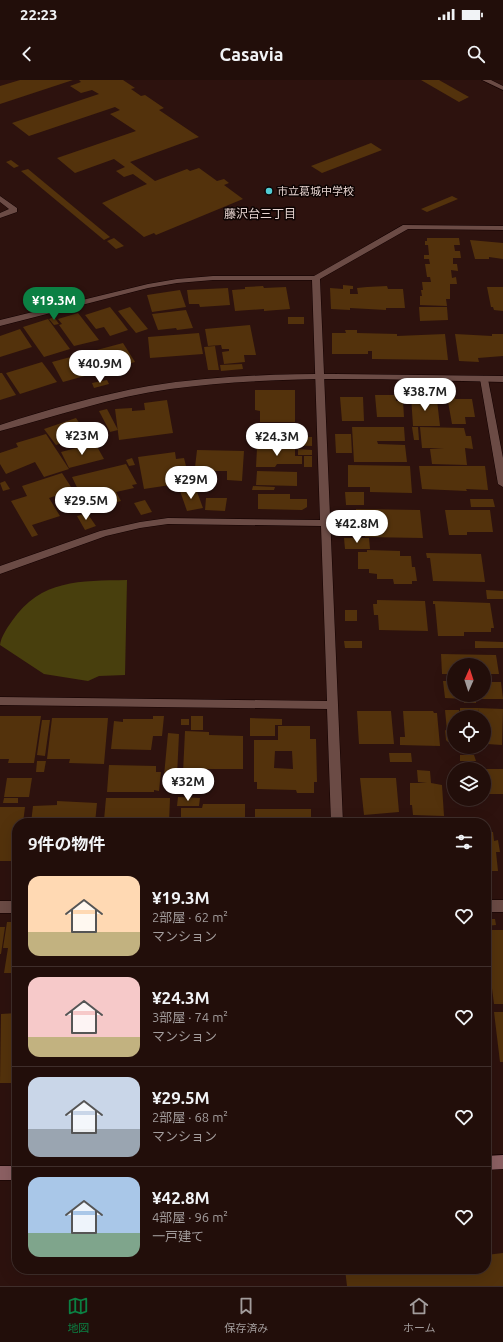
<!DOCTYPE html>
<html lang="ja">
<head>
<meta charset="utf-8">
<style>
  body { margin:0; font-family:Ubuntu,"Noto Sans JP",sans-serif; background:#2a1713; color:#f1f3f6; height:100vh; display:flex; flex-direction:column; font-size:15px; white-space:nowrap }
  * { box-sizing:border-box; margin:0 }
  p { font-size:13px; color:#a29c9c }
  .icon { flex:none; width:22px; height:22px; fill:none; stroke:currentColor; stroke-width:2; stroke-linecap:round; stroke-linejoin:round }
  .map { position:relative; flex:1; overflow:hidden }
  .side { position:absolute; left:12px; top:738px; width:479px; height:456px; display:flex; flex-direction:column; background:#220e0a; border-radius:16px; box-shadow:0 4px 16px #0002,0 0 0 1px #3f2e2b }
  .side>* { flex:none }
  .needle { width:26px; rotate:3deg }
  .fabs { position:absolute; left:447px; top:578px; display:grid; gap:8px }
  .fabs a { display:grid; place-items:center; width:44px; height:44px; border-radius:50%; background:#220e0a; box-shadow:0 4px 16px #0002,0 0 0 1px #3f2e2b; font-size:20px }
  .price { position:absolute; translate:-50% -34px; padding:0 9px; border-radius:14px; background:#fff; color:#222; font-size:13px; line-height:26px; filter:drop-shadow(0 1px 2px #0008) }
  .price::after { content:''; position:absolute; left:50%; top:24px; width:12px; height:9px; margin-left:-6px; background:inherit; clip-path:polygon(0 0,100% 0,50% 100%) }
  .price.selected { background:#0b8043; color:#fff }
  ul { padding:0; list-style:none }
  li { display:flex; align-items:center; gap:12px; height:100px; padding:0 16px }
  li+li { border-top:1px solid #3f2e2b }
  li span { display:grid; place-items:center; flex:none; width:112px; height:80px; border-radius:12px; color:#555 }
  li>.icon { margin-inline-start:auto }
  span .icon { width:48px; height:48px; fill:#fffc; stroke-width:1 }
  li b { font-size:17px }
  h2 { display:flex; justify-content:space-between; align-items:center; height:48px; padding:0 16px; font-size:17px }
  .status { display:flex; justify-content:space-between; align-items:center; height:28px; padding:0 20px; background:#220e0a; direction:ltr }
  .status svg { height:11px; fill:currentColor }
  header { display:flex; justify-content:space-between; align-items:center; height:52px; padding:0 16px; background:#220e0a; font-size:18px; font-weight:700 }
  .tabs { display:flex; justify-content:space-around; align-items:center; height:56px; border-top:1px solid #3f2e2b; background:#220e0a; font-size:11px; color:#a29c9c }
  .tabs a { display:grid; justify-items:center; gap:2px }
  .tabs .selected { color:#0b8043 }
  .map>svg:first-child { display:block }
  .green { fill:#483f0d }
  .building { fill:#53320c; fill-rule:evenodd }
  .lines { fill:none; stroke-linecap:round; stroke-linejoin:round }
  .minor-casing { stroke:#130100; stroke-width:1 }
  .tertiary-casing { stroke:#130100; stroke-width:1 }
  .secondary-casing { stroke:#130100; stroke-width:1 }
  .minor { fill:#6b4b45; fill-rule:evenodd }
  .tertiary { fill:#6b4b45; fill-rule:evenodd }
  .secondary { fill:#8c6063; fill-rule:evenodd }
  .poi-dot { fill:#51ccd3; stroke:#0d0403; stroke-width:1.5 }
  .labels { text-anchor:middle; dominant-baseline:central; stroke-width:3; stroke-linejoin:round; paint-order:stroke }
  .far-poi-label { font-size:11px; fill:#e5d2ce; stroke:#0d0403; text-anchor:start }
  .far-neighbourhood-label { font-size:12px; fill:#e5d2ce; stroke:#0d0403 }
</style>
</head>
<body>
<div class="status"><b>22:23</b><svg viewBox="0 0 49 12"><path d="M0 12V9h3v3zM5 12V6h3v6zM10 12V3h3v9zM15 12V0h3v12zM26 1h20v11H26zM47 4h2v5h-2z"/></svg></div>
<header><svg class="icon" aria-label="back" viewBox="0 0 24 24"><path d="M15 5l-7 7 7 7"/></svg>Casavia<svg class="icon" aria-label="search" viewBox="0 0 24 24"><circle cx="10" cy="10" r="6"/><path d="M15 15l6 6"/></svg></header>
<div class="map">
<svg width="503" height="1206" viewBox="0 0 503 1206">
  <rect width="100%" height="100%" fill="#2d120e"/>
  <path class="green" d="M127,500L125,595L99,596L88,601L44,594L0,565C1,557 7,548 12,541C41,499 80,501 127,500Z"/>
  <g class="building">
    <path d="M20,0H73L0,24V6Z"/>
    <path d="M79,0H123L135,8L131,9L141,16L145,15L164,28L159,30L199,57L130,82L155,101L187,89L190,91L199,88L217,101L224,99L229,103L224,105L243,119L156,155L154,153L144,157L102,123L147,104L133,94L124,97L116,91L125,87L114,79L75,93L57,78L136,51L110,34L120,30L115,27L29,56L12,43L99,14L92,10L81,13L70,6L81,2Z"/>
    <path d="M421,0H439L469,17L459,22Z"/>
    <path d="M371,63L382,70L322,93L311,86Z"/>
    <path d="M11,80L19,86L14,88L6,82Z"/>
    <path d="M28,89L110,157L104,160L21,91Z"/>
    <path d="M452,116L458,119L427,132L421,129Z"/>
    <path d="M114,158L124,166L116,169L107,161Z"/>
    <path d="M427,158H459L460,165H454L455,171H460L461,178H453V184H457L458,191L451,190L452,198L456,197L457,204H450V219H446L447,226L420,225V216H422L421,210H423L422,202H431L430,197H427L425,184H430L429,179H424V175H429L428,165H425V161H427Z"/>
    <path d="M470,160L503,163V179L489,177V179H475Z"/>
    <path d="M343,205L353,206V209H350V214H358L357,208L367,207L387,206L388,209H403L405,228H386V230L350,228V230L331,229L330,208L343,209Z"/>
    <path d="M263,206L264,208L286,207L290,229L264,231V229L235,231L232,210L245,209V207Z"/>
    <path d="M487,207H503V231L494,230L493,227H491Z"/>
    <path d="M228,208L230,225L200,227L199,224H189L187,210Z"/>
    <path d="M180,210L186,227L152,232L147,215Z"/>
    <path d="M110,227L122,242L128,250L110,256L104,247L96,249L85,235Z"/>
    <path d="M130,227L148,249L136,253L118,231Z"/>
    <path d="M419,227H447L448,240L420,241Z"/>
    <path d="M186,230L193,248L177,250L176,248L158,250L152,234Z"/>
    <path d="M78,233L99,260L74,266L59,245L62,244L58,239Z"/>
    <path d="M54,237L59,244L54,245L49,239Z"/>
    <rect x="288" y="237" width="16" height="7"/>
    <path d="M48,239L70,269L44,277L23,247Z"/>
    <path d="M250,245L256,275H244L245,282L224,284L222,272L229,271V269H222L221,265L208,266L205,249Z"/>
    <path d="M20,249L32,267L0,277V256Z"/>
    <path d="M345,250H357V253L397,254V256L445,254L448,280L372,279V271H368V274H332V253H346Z"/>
    <path d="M199,253L203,274L150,278L148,257Z"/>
    <path d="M455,254L492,256V254H503V276L478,278L479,282L459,281Z"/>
    <path d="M123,263L135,282L63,302L52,282Z"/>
    <path d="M215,266L219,290H208L204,267Z"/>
    <path d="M42,282L57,302L20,314L6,293Z"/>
    <path d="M242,284L243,289L221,291L220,285Z"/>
    <path d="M0,293H2L16,315L0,320Z"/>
    <path d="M107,300L109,304L94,308L92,303Z"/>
    <path d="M395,307H407L408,319H396Z"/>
    <path d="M424,308H442L443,318L425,317Z"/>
    <path d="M255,310H295V342H260V331L255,330Z"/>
    <path d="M375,315H396V321H403L404,337H377Z"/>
    <path d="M411,316H422L423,320H437L440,346H413Z"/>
    <path d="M447,316H455V319H472L475,337H465L466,344H452Z"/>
    <path d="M340,317H363L364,341H342Z"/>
    <path d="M167,320L173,353L119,360L115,329L132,328V331L145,330L144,323Z"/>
    <path d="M107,329L118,350L110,352L99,331Z"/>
    <path d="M76,338L88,356L56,365L44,349Z"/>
    <path d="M260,344V351H253L254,345Z"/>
    <path d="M352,347H404L405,361H377L378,364L405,365L407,382H354Z"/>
    <path d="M412,347H418L419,360H414Z"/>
    <path d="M420,347L464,348L466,356H471L473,369L465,368L467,385L432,384L430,369L444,368H422Z"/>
    <path d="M46,354L69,389L44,397L35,382L6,394L0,384V373L18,367L16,363Z"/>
    <path d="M335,354H351L352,373H336Z"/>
    <path d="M290,357H312V366L290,365Z"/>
    <path d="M95,363L104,379L69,388L61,372Z"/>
    <path d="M257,368L295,369V376H302V384H277L275,387H256Z"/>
    <path d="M298,369L312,370V375H298Z"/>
    <path d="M197,370L244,371L242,401L227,400V391H214L213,396H194Z"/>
    <path d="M175,372L176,379L184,378L190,402L144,409L138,377Z"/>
    <rect x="304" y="376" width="8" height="11"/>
    <path d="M132,378L135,385L129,386L126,380Z"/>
    <path d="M126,384L137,404L132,405L134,408L116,412L121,421L88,430L72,397Z"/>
    <path d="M348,385L410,386L412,413L370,412V407H348Z"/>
    <path d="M419,386H485L488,410L466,409L467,411L422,409Z"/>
    <path d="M257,391L297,392V406L256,405Z"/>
    <path d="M62,393L73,410L49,418L60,436L32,445L38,455L32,457L11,421L27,416L22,406Z"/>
    <path d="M5,401L10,409L3,411L0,403Z"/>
    <path d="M253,406L275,407L274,410H252Z"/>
    <path d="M196,409L203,428L187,431L180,411Z"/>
    <path d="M345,412H364V425H346Z"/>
    <path d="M258,414H290V419H307V427L302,430L258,429Z"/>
    <path d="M206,418H227L225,431L205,430Z"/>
    <path d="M470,419H493L495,427H471Z"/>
    <path d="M145,420L152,432L141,435L134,423Z"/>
    <path d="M356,429L420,430L423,458L365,457L364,446H357Z"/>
    <path d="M445,430H490L493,452H467V455H449Z"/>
    <path d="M87,433L96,446L85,450L77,436Z"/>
    <path d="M344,458H369L370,469H345Z"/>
    <path d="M367,470L400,471V476H411L412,487H415L417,501H412V504H394L393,499H377V494L369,493V489H358V472H367Z"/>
    <path d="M426,473L481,474L485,502L433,501L430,478H427Z"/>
    <path d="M486,510L503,511V519H487Z"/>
    <path d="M377,520L425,521L428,551L379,550L378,535H374L373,524H377Z"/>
    <path d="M433,521L490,523L494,548H491V552H464V556H438L435,524H433Z"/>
    <rect x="345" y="530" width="12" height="11"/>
    <path d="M344,561H362V568H345Z"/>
    <path d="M475,561L503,562V568H475Z"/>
    <path d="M441,574L496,575L499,594H484V585H454V594H442Z"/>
    <path d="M443,601H454V615H484V602H501L503,619H476V623H464V619L445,618Z"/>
    <path d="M460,628H478V634H468V637H454V662H448L446,660L445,650L447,651L445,630H459L460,634Z"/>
    <path d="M478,628L503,629L502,665L487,664L486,655H484V637H479Z"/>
    <path d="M357,631H391L394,664H359Z"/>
    <path d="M403,631H433L434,633H437L440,666L400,665V657H405Z"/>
    <path d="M0,636H41L34,683H8L9,679H0Z"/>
    <path d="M153,636H164L162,656H153L151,670L111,669L114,641L123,642V639H153Z"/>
    <rect x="191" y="636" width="12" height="14"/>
    <path d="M52,638H108L104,684L69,683L70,679H47Z"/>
    <path d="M250,638L282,639V645H275V656H250Z"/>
    <rect x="181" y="639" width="8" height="6"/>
    <path d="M42,640H50L45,676L37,675Z"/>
    <path d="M278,646H310V659H316L317,702H314V713H297L296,710L257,709V702H254V660H278ZM275,671H292L293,689L274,688Z"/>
    <path d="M185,651L209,652V655L243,656V689H206V693H183Z"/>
    <path d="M168,653L179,654L177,696H164Z"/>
    <path d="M389,673H411L412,682H390Z"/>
    <path d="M460,675H474L476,681H460Z"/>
    <path d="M37,681H46L44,692H36Z"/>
    <path d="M109,685L156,686V692H161L159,711L154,710V712H107Z"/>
    <rect x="484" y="689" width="19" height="25"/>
    <path d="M417,690L430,691L431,703L442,705L444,736L413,735L412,725H410V703H427L418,702Z"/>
    <path d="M7,698H32L29,717H4Z"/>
    <path d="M360,698H396L399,732L364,735Z"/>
    <path d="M178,717L200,718L199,726H177Z"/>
    <path d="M4,718H18V723H3Z"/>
    <path d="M106,718H170L169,743H108L109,740H104Z"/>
    <path d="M57,721L97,723L95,743H31L33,726L57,725Z"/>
    <path d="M203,724H245V743H181V728H202Z"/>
    <path d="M0,727H25L23,743H17V781H0Z"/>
    <rect x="255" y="729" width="56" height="14"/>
    <path d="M486,752H493L494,761L498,760L500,772H496L498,791H486Z"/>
    <path d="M486,839H495L496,845L486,846Z"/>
    <path d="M7,842H17V893H4L8,868H3Z"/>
    <path d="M0,847H5L1,874H0Z"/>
    <path d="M490,850H503V924H494L486,862V852H490Z"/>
    <path d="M486,932H489L491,954H486Z"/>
    <path d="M494,932H503V982H500Z"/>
    <path d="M17,933V1003H0L1,934Z"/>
    <path d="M503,1173V1206H347L345,1189H486V1175Z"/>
  </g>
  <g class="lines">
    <g class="minor-casing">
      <g id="minor">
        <path d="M0,116L17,128V132L0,138V133L9,129L0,122Z"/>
        <path d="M403,145L503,146V150L408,149L320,199L343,743H331L327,629L0,625V617L327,621L321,446L168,444L140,448L106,456L0,494V486L100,451L140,442L168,438L320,440L312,200H213L177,203L148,208L0,246V240L148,204L177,199L213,196H314Z"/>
        <path d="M484,296L488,299L503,378V407L498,404L480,299Z"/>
        <rect x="486" y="820" width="17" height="12"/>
        <rect x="0" y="821" width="17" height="12"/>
      </g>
    </g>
    <g class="tertiary-casing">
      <g id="tertiary">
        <path d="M482,0H491L503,6V10Z"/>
        <path d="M336,294L503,296V302C392,300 281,294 170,309C112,317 57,336 0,351V345C49,329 99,315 149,306C211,296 274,294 336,294Z"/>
      </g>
    </g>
    <g class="secondary-casing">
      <g id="secondary">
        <path d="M503,1075V1089L486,1090V1076Z"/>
        <rect x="0" y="1086" width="17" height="14"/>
      </g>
    </g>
    <use href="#minor" class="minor"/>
    <use href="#tertiary" class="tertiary"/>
    <use href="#secondary" class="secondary"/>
  </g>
  <circle class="poi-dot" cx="269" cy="111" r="4"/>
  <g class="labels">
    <g class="far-poi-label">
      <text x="277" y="111">市立葛城中学校</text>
    </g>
    <g class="far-neighbourhood-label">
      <text x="260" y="133">藤沢台三丁目</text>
    </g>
  </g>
</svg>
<div class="fabs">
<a><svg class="needle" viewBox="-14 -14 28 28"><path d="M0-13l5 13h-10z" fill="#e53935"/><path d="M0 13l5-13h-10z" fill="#a29c9c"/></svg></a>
<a><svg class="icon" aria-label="locate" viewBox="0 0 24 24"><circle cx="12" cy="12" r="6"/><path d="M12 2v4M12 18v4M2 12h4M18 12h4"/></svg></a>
<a><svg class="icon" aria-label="layers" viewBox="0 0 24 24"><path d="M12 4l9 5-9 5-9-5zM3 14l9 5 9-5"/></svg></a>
</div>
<b class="price selected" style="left:54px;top:241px">¥19.3M</b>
<b class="price" style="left:100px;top:304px">¥40.9M</b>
<b class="price" style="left:425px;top:332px">¥38.7M</b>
<b class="price" style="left:82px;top:376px">¥23M</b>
<b class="price" style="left:277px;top:377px">¥24.3M</b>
<b class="price" style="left:191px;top:420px">¥29M</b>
<b class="price" style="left:86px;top:441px">¥29.5M</b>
<b class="price" style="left:357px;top:464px">¥42.8M</b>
<b class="price" style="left:188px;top:722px">¥32M</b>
<section class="side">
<h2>9件の物件<svg class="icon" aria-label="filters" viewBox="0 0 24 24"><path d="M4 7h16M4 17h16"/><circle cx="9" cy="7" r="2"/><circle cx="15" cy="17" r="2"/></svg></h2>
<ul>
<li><span style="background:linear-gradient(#ffd9b3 70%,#c2b280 0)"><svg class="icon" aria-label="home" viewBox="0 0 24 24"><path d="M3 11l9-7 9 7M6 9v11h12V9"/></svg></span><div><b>¥19.3M</b><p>2部屋 · 62 m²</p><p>マンション</p></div><svg class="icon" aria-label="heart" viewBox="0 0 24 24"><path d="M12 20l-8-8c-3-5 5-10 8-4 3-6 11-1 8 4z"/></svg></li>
<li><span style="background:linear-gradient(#f6c9c9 75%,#c2b280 0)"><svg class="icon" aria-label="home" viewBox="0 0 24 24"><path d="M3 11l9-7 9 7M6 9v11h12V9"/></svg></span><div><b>¥24.3M</b><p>3部屋 · 74 m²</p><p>マンション</p></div><svg class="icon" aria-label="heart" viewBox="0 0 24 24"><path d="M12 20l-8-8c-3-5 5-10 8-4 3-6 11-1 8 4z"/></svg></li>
<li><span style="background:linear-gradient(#c9d6e8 65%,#9aa5b1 0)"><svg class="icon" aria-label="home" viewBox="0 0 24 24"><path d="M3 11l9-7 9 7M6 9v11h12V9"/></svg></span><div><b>¥29.5M</b><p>2部屋 · 68 m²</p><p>マンション</p></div><svg class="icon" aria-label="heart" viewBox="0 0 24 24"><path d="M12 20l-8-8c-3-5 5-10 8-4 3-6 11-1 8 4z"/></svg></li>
<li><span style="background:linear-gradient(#a9c7e8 70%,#7fa58c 0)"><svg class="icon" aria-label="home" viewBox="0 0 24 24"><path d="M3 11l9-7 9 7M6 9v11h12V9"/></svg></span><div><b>¥42.8M</b><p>4部屋 · 96 m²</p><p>一戸建て</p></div><svg class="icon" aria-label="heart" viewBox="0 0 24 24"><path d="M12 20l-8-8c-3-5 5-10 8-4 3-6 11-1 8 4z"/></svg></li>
</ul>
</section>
</div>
<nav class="tabs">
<a class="selected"><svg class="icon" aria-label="map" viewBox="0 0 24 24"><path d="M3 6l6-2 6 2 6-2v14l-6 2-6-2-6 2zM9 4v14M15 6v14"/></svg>地図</a>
<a><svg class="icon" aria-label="saved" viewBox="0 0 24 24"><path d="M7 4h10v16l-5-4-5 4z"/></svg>保存済み</a>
<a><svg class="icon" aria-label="home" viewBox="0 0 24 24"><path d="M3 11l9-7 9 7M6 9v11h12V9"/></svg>ホーム</a>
</nav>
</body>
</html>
